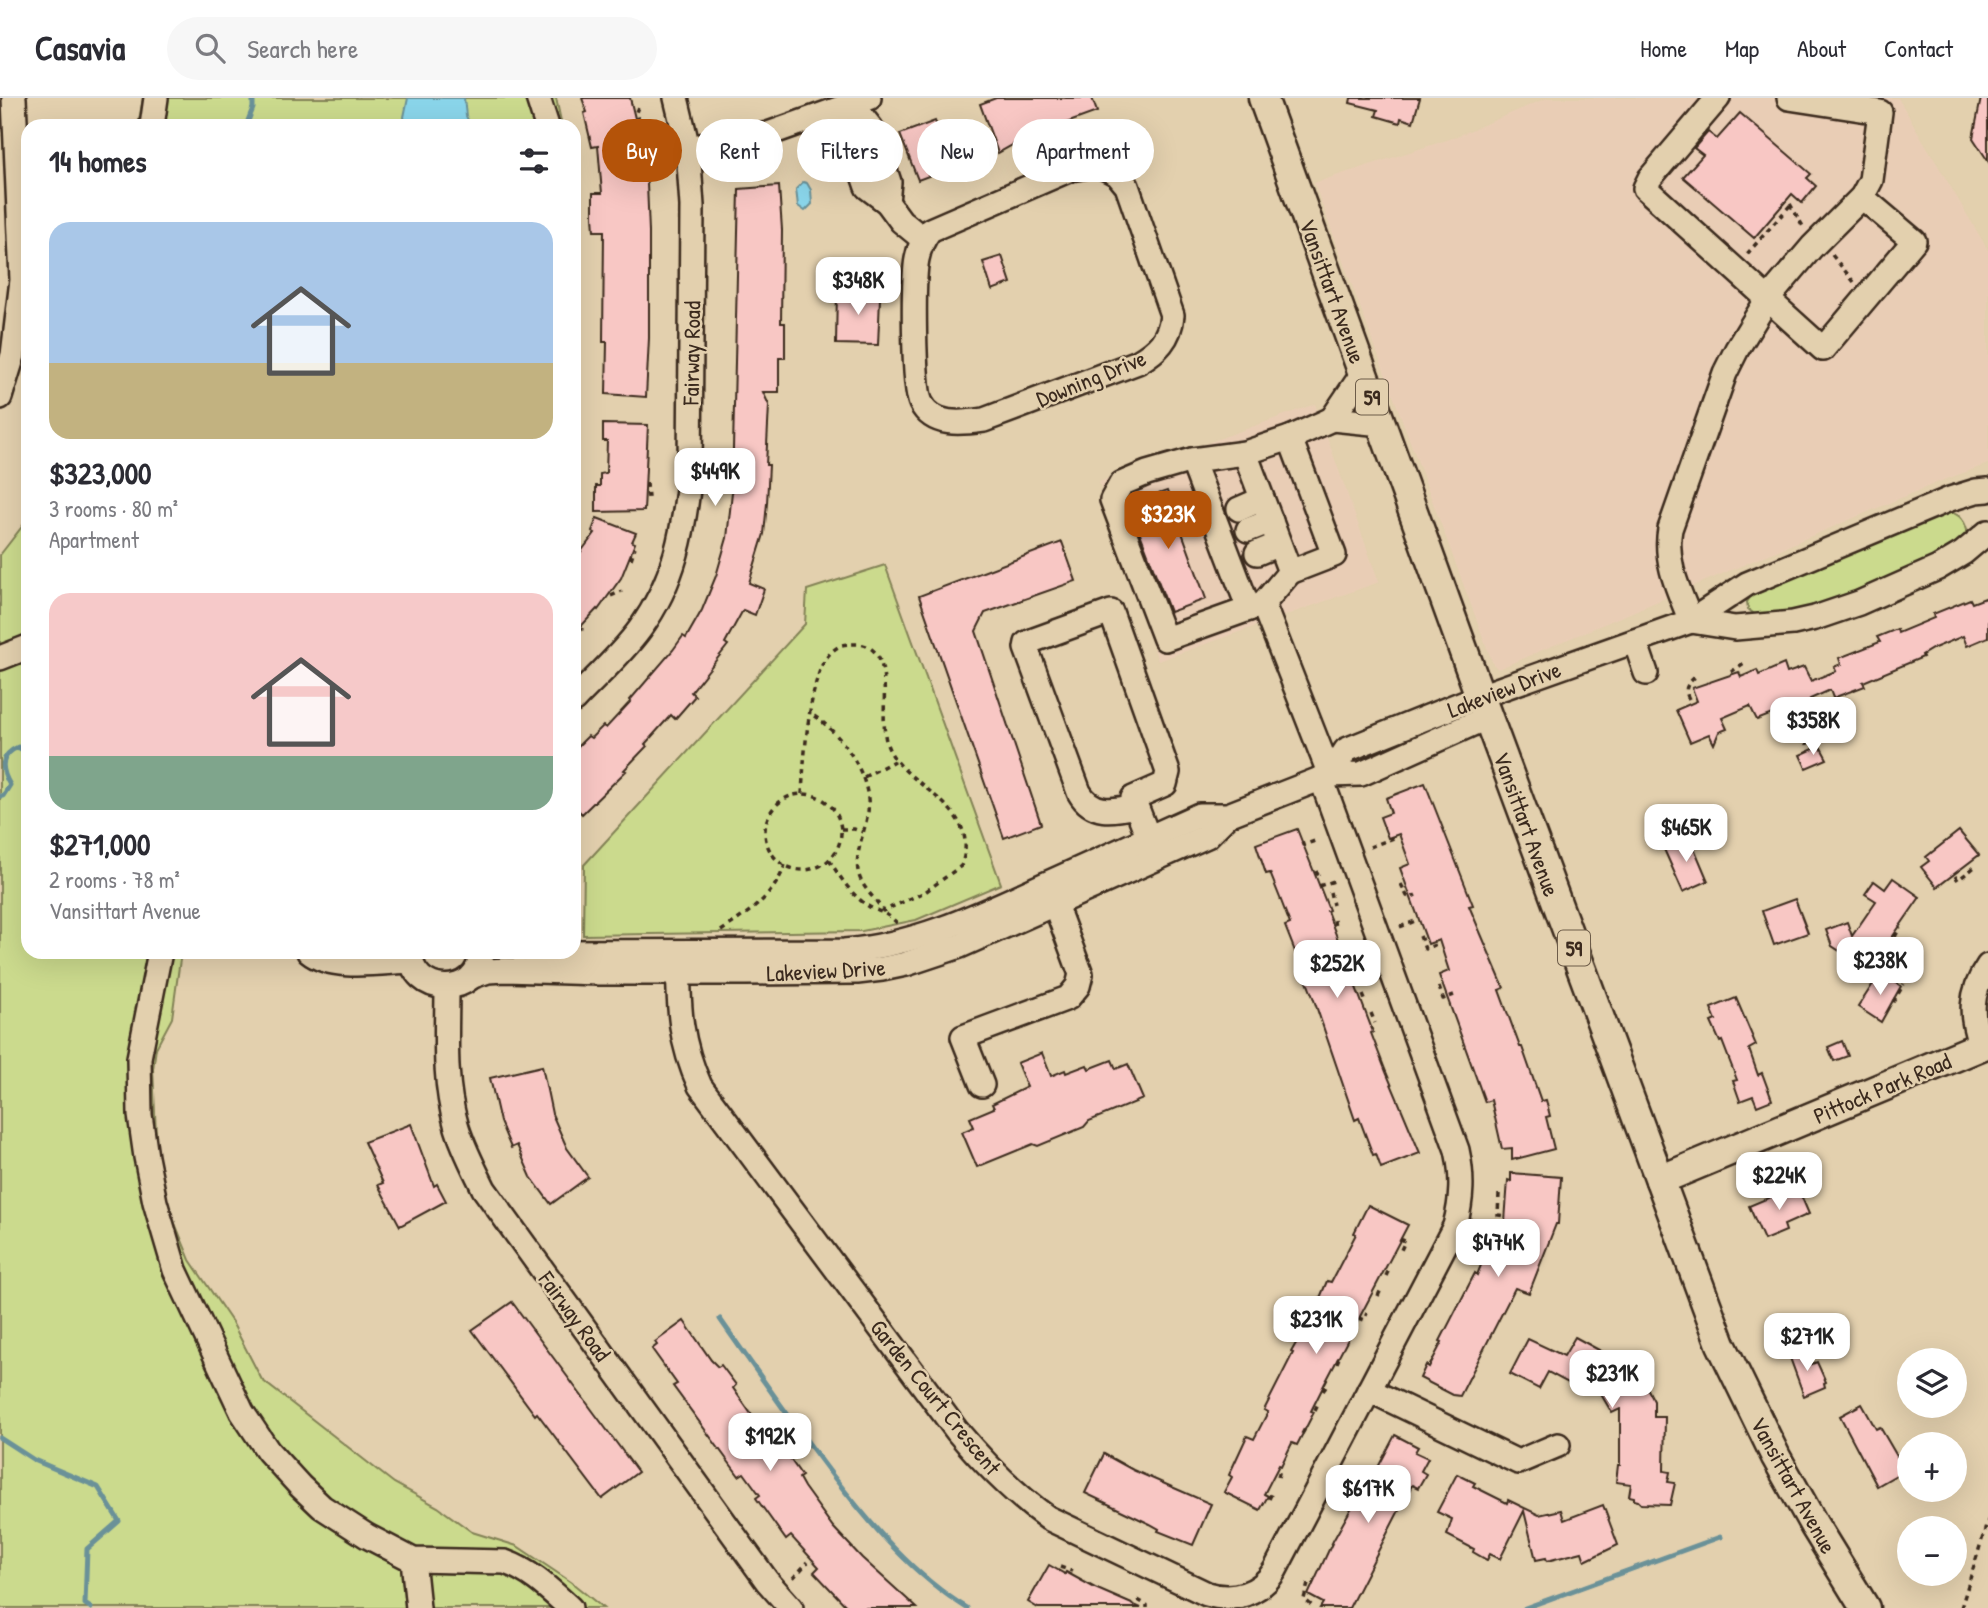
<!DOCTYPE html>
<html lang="en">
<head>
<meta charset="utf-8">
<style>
  body { margin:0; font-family:"Patrick Hand",sans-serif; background:#f7f7f7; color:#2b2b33; height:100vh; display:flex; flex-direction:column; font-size:26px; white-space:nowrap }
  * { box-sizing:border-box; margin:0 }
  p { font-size:23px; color:#7c7c81 }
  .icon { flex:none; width:38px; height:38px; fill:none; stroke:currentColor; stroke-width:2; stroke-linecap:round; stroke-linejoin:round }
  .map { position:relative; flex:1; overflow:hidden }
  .details { position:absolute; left:21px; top:21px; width:560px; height:840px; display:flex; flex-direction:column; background:#fff; border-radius:21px; box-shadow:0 7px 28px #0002 }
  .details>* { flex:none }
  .guide { position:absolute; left:602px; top:21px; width:665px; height:63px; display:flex; gap:14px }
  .fabs { position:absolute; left:1897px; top:1250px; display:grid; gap:14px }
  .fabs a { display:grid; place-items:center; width:70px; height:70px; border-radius:50%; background:#fff; box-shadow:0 7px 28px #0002; font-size:35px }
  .price { position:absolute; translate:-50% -60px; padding:0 16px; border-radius:14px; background:#fff; color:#222; font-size:23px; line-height:46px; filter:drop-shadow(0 2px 4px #0008) }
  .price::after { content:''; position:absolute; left:50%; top:42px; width:21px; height:16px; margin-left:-10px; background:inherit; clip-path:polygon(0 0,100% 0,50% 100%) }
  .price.current { background:#b45309; color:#fff }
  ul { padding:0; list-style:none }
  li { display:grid; align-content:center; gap:14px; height:371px; padding:0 28px }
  li span { display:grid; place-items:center; height:217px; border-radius:21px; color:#555 }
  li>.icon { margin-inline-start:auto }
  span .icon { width:126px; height:126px; fill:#fffc; stroke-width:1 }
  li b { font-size:30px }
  h2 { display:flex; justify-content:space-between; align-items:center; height:84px; padding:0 28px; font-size:30px }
  .chip { padding:0 24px; border-radius:32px; background:#fff; box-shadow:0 7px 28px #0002; font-size:24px; line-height:63px }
  .chip.current { background:#b45309; color:#fff }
  header { display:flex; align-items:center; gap:42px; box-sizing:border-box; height:98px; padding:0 35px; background:#fff; border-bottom:2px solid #e1e1e2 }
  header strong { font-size:33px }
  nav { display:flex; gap:38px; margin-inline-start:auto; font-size:24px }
  .search { width:490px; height:63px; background:#f7f7f7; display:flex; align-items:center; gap:18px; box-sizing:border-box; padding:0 24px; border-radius:38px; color:#7c7c81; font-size:26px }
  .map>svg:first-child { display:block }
  .built { fill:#e9cdb5 }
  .green { fill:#cbda8d; stroke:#838256; stroke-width:2 }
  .water { fill:#8ad5ea; stroke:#6a9198; stroke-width:2 }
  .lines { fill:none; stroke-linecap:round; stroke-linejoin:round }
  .stream { stroke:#6a9198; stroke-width:5 }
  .building { fill:#f8c7c4; stroke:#3b2a1e; stroke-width:2 }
  .minor-casing { stroke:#3b2a1e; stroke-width:28 }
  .major-casing { stroke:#3b2a1e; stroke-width:33 }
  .path { stroke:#3b2a1e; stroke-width:3.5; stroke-dasharray:5 5; stroke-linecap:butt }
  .minor { stroke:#e3d0ae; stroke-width:23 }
  .major { stroke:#e3d0ae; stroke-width:28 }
  .labels { text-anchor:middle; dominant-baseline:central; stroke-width:5; stroke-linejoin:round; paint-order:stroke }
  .shield { fill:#e3d0ae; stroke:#6d5c49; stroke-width:2 }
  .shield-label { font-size:21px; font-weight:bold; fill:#3b2a1e }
  .street-label { font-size:23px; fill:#3b2a1e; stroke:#e3d0ae }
</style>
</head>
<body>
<header>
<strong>Casavia</strong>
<div class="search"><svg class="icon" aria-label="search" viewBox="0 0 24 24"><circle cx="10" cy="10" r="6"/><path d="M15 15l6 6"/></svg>Search here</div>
<nav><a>Home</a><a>Map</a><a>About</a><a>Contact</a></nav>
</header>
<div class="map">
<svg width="1988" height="1510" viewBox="0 0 1988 1510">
  <rect width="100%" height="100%" fill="#e3d0ae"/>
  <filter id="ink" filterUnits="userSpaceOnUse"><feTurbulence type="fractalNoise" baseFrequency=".0143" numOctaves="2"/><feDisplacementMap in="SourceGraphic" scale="14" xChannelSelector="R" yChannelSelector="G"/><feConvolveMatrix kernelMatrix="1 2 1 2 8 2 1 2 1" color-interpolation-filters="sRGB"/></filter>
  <g filter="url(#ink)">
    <g class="built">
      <path d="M1547,0H1898L1988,152V366L1941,383L1498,571L1493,566L1314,85L1450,41Z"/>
      <path d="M1315,306L1379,484L1158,563L1099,384Z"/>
    </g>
    <g class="green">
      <path d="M143,0H556L562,28H138Z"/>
      <path d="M1946,414C1958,414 1964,421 1967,432L1962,442L1943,456L1828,506L1765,518H1757L1748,511L1747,504L1752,496Z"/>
      <path d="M28,421V854H181L172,920L156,950L153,971L157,1058L162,1094L190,1162L232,1224L262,1282L394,1385L438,1409L472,1434L517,1448L571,1484L603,1510H0V457Z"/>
      <path d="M885,467L1001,786L916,822L862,833L583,837L584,767L805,526L807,492Z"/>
    </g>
    <g class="water">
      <path d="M408,0H464L466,18L471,28H406L404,19Z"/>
      <path d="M803,84L807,85L811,92L812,106L805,113L798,108L796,91Z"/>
    </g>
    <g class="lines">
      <g class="stream">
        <path d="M246,28L253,10V0"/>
        <path d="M0,698H3L10,687C0,670 0,657 18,649L23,652L28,663"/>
        <path d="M720,1221C757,1274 794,1327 833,1378C871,1427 914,1478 967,1510"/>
        <path d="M0,1340L34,1362L98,1389L119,1423L87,1451L85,1506L91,1510"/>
        <path d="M1525,1510L1720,1439"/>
      </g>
    </g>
    <g class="building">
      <path d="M582,0H630L641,45L647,86L649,134V240L646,299L606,296L607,244H603L604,133H594L593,118V95H602L598,48L592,49L584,15L587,14Z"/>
      <path d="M996,0H1092L1097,14L1025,40L998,55L980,6Z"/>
      <path d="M1351,0H1420L1413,24L1401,20L1400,25L1376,18L1378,12L1350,5Z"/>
      <path d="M1981,0L1988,1V63L1973,40Z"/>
      <path d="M1740,15L1811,76L1807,80L1816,88L1802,105L1792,96L1754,140L1683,79L1703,57L1694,50L1708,34L1717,41Z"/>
      <path d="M935,23L947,53L936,57L942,73L918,82L900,36Z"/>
      <path d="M779,88L782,132L781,225H785V260H779V294H763L769,307L766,367H769L767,405L764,436L749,485L764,491L755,517L743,512L725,545L728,547L691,594L695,598L675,621L671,617L645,646L647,648L624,672L626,673L582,716L574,708V652L588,638L591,640L603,628L606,630L631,603L630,602L673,552L683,538L686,540L702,512L716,478L727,440L732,394L739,91Z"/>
      <path d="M1002,158L1011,185L992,192L983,164Z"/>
      <path d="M837,192H876V200H880L878,247L836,246Z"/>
      <path d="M603,326L648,327L644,413L596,414V388H600V376L606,375L607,343H603Z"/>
      <path d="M1167,393L1206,501L1170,514L1129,406Z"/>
      <path d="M597,420L636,435L632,444L635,445L621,480L598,512L597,511L574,536V463L595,435L592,433Z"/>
      <path d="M1062,444L1076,483L985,515L976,533L1041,726L1004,740L919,498Z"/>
      <path d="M1988,499V539L1967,548L1963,538L1932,551L1922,557L1923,559L1863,584L1865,588L1833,600L1830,592L1810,601L1805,611L1800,613L1790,609L1757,622L1750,608L1722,620L1727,631L1719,634L1714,646L1709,636L1690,644L1676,612L1697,603L1692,590L1739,574L1741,579L1757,572L1759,577L1784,566L1787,575L1804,569L1811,583L1836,573L1834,569L1841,566L1839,560L1880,544L1877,539L1897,531L1898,535L1934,520L1933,516L1970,501L1972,505Z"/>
      <path d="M1820,648L1827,661L1806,670L1800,657Z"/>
      <path d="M1425,685L1473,807L1469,808L1504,890L1499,892L1520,949H1522L1541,1003L1546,1002L1550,1018L1546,1019L1554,1051L1512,1062V1050L1502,1051L1491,1002L1485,1004L1439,877L1449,873L1439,842L1428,846L1400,770L1410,766L1399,736L1388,740L1380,719L1391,715L1386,700Z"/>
      <path d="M1297,731L1329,812L1327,813L1373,934L1371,935L1386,974L1420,1055L1381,1070L1376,1056L1373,1057L1359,1020L1355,1022L1313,899L1285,828L1290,826L1280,800L1270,775L1266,776L1256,746Z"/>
      <path d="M1959,733L1979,757L1937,789L1921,769L1929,763L1926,759Z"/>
      <path d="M1689,738L1708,783L1683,794L1663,749Z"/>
      <path d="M1893,780L1920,799L1882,854L1885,856L1872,874L1832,848L1826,832L1847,824L1852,838L1876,803L1865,796L1874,783L1885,791Z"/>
      <path d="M1795,801L1808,835L1774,847L1762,813Z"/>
      <path d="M1880,875L1901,888L1881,924L1858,909Z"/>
      <path d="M1736,900L1756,947L1749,951L1758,977L1762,975L1772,1002L1757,1008L1753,998L1740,1003L1733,983L1737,982L1722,943L1720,944L1711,924L1716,922L1711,910Z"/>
      <path d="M1842,943L1848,958L1834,963L1828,949Z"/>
      <path d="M1042,955L1051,978L1065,972L1066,975L1087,967L1089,971L1112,962L1116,971L1128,966L1143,1001L1089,1023L1084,1029L1038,1048L1033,1046L977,1069L962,1034L974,1029L970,1020L994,1010L992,1006L1027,989L1017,965Z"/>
      <path d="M542,968L552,1016L567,1050L588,1079L551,1106L531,1079L517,1047L511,1050L500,1024L490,980Z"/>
      <path d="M411,1026L434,1088L437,1086L446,1103L400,1128L378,1087L383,1085L364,1044Z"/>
      <path d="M1511,1075L1561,1079L1558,1126H1556L1529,1195L1515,1190L1460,1298L1453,1297L1420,1280L1426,1267L1429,1269L1442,1244L1440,1243L1475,1175L1477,1177L1495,1133L1504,1137L1508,1082L1511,1083Z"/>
      <path d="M1797,1088L1809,1116L1784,1127L1786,1133L1764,1142L1749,1108Z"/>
      <path d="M1368,1107L1408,1127L1324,1287L1311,1313L1314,1314L1297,1347L1292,1345L1281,1368L1279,1367L1264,1396L1268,1398L1260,1412L1224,1394L1232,1379L1229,1377L1247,1338L1254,1341L1268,1314L1264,1312L1293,1255L1291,1254L1315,1212L1327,1183L1331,1184L1356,1136L1354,1135Z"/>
      <path d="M512,1204L638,1374L602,1401L537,1315L535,1317L472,1232Z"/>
      <path d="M684,1223L711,1262L718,1269L721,1267L736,1287L733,1290L772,1346L774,1344L784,1360L788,1358L802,1378L799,1380L804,1389L833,1429L862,1460L917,1510H848L814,1474L819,1469L791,1438L786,1442L756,1400L760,1397L744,1375L739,1378L673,1288L677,1286L652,1251L657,1247L655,1244Z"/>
      <path d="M1575,1239L1619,1263L1630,1257L1654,1303V1319H1665L1664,1373L1670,1374L1668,1384L1675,1385L1670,1407L1641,1406L1638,1403L1634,1402V1399L1629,1398L1631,1386L1616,1384L1618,1367H1620V1311L1612,1315L1592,1281L1585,1294L1548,1274L1539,1291L1510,1276L1528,1241L1564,1258Z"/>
      <path d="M1805,1250L1812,1266L1817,1264L1826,1284L1824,1285L1825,1289L1804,1298L1789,1257Z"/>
      <path d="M1862,1306L1876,1331L1880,1329L1905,1372L1877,1388L1840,1318Z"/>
      <path d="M1395,1337L1418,1349L1415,1354L1428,1360L1421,1373L1426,1376L1418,1390L1412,1387L1349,1510H1320L1323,1505L1308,1497L1333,1443L1372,1373L1375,1375Z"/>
      <path d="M1104,1356L1133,1372L1211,1406L1193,1447L1158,1433L1159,1431L1150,1426L1085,1395Z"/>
      <path d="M1457,1376L1475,1385L1473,1388L1507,1405L1508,1402L1539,1417L1561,1412L1564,1422L1603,1407L1618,1447L1585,1463L1582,1454L1547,1463L1546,1460L1536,1462L1524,1413L1500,1461L1490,1456L1487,1462L1473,1454L1474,1451L1447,1437L1452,1421L1437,1414Z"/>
      <path d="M1049,1467L1065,1476L1066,1474L1095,1490L1141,1510H1038L1028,1504Z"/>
    </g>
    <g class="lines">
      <g class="minor-casing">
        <g id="minor">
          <path d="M538,0L547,28"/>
          <path d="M1718,0L1650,80L1645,90L1823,251L1914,143L1862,99"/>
          <path d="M852,6L849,37L867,89L887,104L901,123L923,141"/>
          <path d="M852,6L871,30L889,84L887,104"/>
          <path d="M152,28L156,0"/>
          <path d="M688,50L768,36L869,0"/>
          <path d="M1098,66L1117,76L1127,88L1172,217C1170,241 1157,253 1138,264L984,322C962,325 933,329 921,305C913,289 913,181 917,161C919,150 923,141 930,132L1071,71Z"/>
          <path d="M1363,275L1332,321L1382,326"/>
          <path d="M0,299L13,257L22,182L14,0"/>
          <path d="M1245,355L1290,474L1334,457L1290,340"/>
          <path d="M1192,362L1249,511"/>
          <path d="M1239,411L1262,401"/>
          <path d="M1248,432L1271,423"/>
          <path d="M1257,455L1279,446"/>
          <path d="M1263,506L1290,474"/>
          <path d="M1691,523C1679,493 1664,464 1670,431L1725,275L1737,251L1767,202L1812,149L1862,99L1871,82L1880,14L1789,0"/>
          <path d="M1691,523L1735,530L1793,525L1815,520L1859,505L1938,470L1963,455L1988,434"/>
          <path d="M1635,543L1646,575"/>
          <path d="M0,560L28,549"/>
          <path d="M574,602C596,579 621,557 640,531C675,483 684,432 690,374L692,108L688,50L676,0"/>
          <path d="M1330,677L1346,652L1480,598L1691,523L1747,486L1950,401L1976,393L1988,392"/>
          <path d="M1330,677L1263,506L1165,541L1112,402L1121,386L1147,375L1192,362L1245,355L1290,340L1332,321"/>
          <path d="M1135,708C1113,713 1092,717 1079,694L1026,550L1027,545L1034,542L1111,514L1168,674L1165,686L1133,700L1154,754"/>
          <path d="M160,854L139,960L140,1017L146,1059L155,1104L175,1172L242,1314L268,1353L300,1388L322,1409L367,1438L413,1462L505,1464C531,1473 550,1492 570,1510"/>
          <path d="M309,854C332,873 382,864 411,863"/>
          <path d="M411,854C409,898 480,902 481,854"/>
          <path d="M543,854L844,853C914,847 974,819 1037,790C1091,766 1145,741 1199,717H1228L1330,677L1361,676L1488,619"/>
          <path d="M678,855C679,906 678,940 700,988L957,1333C984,1365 1013,1395 1048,1420L1207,1496C1233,1504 1260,1496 1275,1472L1455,1128C1462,1101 1463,1079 1457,1052L1321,680"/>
          <path d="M473,878L488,873L506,872L598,875H745L857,874L882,871L906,866L960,848L1207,738L1228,717"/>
          <path d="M447,890C447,934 443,982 456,1026C462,1048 474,1070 484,1091L767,1483L791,1510"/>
          <path d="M1981,949C1970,919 1969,895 1988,868"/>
          <path d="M982,987L963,939L1068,900L1078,888L1081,876L1050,793"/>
          <path d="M1369,1292L1518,1364L1558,1347"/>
          <path d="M413,1462L418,1510"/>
        </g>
      </g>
      <g class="major-casing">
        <g id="major">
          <path d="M1263,0L1480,598L1721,1246L1776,1359L1814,1427L1865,1510"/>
          <path d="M1660,1082L1988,945"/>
        </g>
      </g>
      <g class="path">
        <path d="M638,9L636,14L638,22"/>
        <path d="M648,75L651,72V59"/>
        <path d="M1790,106L1804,130"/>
        <path d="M1747,156L1793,104"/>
        <path d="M1832,157L1854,184"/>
        <path d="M647,385L648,400"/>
        <path d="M631,461L635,449"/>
        <path d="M611,498L622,493"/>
        <path d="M576,540L581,536L582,530"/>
        <path d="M1731,574L1744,565"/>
        <path d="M1689,601C1684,591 1686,587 1695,579"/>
        <path d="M1807,647L1809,617"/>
        <path d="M864,679L894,663"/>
        <path d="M802,696C804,660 808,597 823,565C827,558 834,550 842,547C847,546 853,546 858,546C900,550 876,621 888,649C906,691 984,708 961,768L925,794L883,813C875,799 861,790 858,773C855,753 865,734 868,714C872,678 841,634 811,616"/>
        <circle cx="803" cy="734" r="38"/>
        <path d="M841,731H854L863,734"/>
        <path d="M1302,744L1303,747L1318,742"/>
        <path d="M1370,749L1396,739"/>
        <path d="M829,762C839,777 849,794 864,805C876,815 883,811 897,825"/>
        <path d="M1316,773L1320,781"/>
        <path d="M1955,778L1958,782L1976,768"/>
        <path d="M1401,786L1407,798L1410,800L1416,797"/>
        <path d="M1319,788L1337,782"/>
        <path d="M1330,794L1333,807"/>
        <path d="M1334,822L1335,832"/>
        <path d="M1400,829L1415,823"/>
        <path d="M721,833C749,814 773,800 785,767"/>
        <path d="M1420,838L1425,851L1435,847"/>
        <path d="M1895,839L1900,829"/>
        <path d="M1349,868L1352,878"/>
        <path d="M1439,889L1443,901L1454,897"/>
        <path d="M1363,897L1366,904"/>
        <path d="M1893,904L1904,886"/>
        <path d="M1371,915L1375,925"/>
        <path d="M1499,1096L1498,1117L1506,1118"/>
        <path d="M1400,1141L1405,1143L1401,1152"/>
        <path d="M1386,1178L1390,1169"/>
        <path d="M1378,1198L1382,1189"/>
        <path d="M1359,1220L1364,1222L1367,1215"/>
        <path d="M1337,1265L1340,1257"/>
        <path d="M1323,1293L1328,1286"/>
        <path d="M1315,1312L1319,1303"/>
        <path d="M1302,1336L1306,1329"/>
        <path d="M1278,1379L1280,1371"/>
        <path d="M1269,1401L1273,1392"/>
        <path d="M1060,1469L1072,1473"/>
        <path d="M793,1480L808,1464"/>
        <path d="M1308,1486L1304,1501L1315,1510"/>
        <path d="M1138,1502L1147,1507V1510"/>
        <path d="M1961,1510L1988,1422"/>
      </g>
      <use href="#minor" class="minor"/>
      <use href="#major" class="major"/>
    </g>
  </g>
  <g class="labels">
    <g class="shield">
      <rect x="1356" y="281.5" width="32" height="35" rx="5"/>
      <rect x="1558" y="832.5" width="32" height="35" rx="5"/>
    </g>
    <g class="shield-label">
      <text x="1372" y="299">59</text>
      <text x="1574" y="850">59</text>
    </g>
    <g class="street-label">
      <text transform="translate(1333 193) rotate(70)">Vansittart Avenue</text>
      <text transform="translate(691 255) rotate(-89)">Fairway Road</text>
      <text transform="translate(1091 280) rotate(-22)">Downing Drive</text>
      <text transform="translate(1504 591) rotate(-21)">Lakeview Drive</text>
      <text transform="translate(1527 726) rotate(70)">Vansittart Avenue</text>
      <text transform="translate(826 872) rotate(-3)">Lakeview Drive</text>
      <text transform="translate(1882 990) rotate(-23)">Pittock Park Road</text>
      <text transform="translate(575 1218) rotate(54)">Fairway Road</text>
      <text transform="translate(936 1299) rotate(51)">Garden Court Crescent</text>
      <text transform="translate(1794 1387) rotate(61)">Vansittart Avenue</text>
    </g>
  </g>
</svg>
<div class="fabs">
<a><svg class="icon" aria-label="layers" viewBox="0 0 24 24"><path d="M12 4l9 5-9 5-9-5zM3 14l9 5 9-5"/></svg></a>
<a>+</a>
<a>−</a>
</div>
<b class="price" style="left:858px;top:219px">$348K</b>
<b class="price" style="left:715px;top:410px">$449K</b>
<b class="price current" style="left:1168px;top:453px">$323K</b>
<b class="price" style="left:1813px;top:659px">$358K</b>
<b class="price" style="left:1686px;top:766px">$465K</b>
<b class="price" style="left:1880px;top:899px">$238K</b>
<b class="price" style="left:1337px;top:902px">$252K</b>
<b class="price" style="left:1779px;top:1114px">$224K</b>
<b class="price" style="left:1498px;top:1181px">$474K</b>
<b class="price" style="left:1316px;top:1258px">$231K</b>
<b class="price" style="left:1807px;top:1275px">$271K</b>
<b class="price" style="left:1612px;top:1312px">$231K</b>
<b class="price" style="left:770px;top:1375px">$192K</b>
<b class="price" style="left:1368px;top:1427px">$617K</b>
<div class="guide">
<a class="chip current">Buy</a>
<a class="chip">Rent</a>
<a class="chip">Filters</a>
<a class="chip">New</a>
<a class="chip">Apartment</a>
</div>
<section class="details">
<h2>14 homes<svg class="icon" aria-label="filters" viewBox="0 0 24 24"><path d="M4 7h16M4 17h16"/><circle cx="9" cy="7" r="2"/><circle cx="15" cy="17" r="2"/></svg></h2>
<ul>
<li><span style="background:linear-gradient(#a9c7e8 65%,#c2b280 0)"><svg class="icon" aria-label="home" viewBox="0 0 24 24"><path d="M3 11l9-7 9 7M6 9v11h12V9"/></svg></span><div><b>$323,000</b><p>3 rooms · 80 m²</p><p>Apartment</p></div></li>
<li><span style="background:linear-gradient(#f6c9c9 75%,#7fa58c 0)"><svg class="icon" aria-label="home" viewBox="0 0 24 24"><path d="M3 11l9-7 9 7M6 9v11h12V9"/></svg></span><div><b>$271,000</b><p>2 rooms · 78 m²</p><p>Vansittart Avenue</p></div></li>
</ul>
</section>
</div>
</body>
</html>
